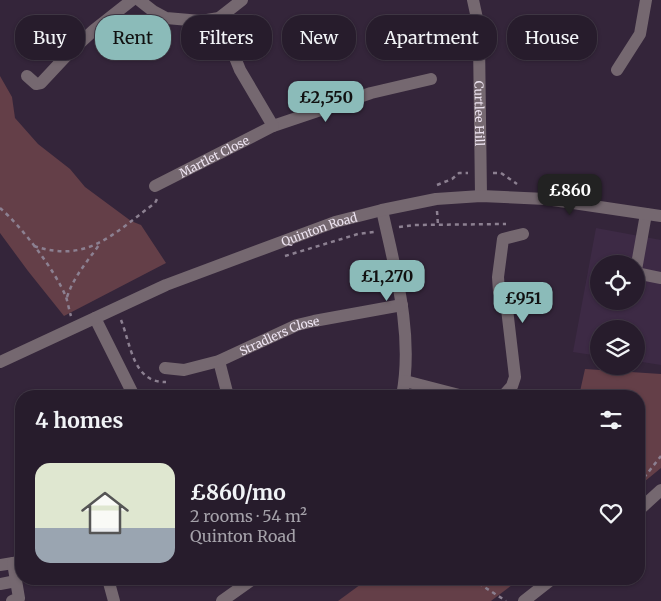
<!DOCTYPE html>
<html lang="en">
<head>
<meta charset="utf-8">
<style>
  body { margin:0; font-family:Merriweather,serif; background:#332938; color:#f1f3f6; height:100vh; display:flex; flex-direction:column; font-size:19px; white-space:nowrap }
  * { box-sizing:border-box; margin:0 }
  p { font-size:16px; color:#a4a1a9 }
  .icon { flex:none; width:28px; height:28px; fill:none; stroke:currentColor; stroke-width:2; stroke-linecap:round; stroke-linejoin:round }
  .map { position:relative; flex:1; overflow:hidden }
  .drawer { position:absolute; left:15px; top:390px; width:630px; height:195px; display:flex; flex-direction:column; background:#271c2c; border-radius:20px; box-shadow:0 1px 4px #0004,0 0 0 1px #433a48 }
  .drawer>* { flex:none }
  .guide { position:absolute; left:15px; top:15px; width:631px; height:45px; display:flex; gap:10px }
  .fabs { position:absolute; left:590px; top:255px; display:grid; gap:10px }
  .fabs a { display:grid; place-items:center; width:55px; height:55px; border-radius:50%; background:#271c2c; box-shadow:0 1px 4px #0004,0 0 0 1px #433a48; font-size:25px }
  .price { position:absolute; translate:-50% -42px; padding:0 11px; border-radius:10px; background:#8bbbb9; color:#111; font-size:16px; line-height:32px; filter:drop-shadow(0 1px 2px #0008) }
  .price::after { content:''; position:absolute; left:50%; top:30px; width:15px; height:11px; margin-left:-8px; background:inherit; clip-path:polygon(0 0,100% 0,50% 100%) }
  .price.current { background:#222; color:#fff }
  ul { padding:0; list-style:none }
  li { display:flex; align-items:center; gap:15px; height:125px; padding:0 20px }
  li span { display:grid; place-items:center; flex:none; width:140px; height:100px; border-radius:15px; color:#555 }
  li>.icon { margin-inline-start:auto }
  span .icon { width:60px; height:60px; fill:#fffc; stroke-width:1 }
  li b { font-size:21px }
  h2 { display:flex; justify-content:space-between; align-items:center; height:60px; padding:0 20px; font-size:21px }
  .tag { padding:0 18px; border-radius:20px; background:#271c2c; box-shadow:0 1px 4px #0004,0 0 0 1px #433a48; font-size:18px; line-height:45px }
  .tag.current { background:#8bbbb9; color:#111 }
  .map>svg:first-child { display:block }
  .built { fill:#3d2a45; fill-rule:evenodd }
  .green { fill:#643f48 }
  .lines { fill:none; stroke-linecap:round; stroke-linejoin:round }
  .path { stroke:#8c8091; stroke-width:2.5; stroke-dasharray:4 4; stroke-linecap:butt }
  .minor { stroke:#756870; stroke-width:12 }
  .labels { text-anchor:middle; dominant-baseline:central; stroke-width:5; stroke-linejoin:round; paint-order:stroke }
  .street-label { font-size:12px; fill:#ede3f1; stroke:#2a1b2f }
</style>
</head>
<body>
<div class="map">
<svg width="661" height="601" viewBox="0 0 661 601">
  <rect width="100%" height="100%" fill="#34253a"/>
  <path class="built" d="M596,228L661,240V365L636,361V329H599V356L573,352ZM599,264H636V301H599Z"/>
  <g class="green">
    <path d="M0,76L12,97L15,118L38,144L70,169L85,187L131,221L141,225L166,263L64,316L28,271L0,233Z"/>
    <path d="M585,369L661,374V468L639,486V396H579Z"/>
    <path d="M368,579H520L491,601H338Z"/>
  </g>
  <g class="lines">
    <g class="path">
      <path d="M493,173H501L517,184"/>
      <path d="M437,185L452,179L459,173H468"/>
      <path d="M0,208C22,227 55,270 66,297C68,303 69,310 71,316"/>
      <path d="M437,211L438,225"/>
      <path d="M399,227L414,225L506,224"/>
      <path d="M34,246C88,264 114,233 155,203L157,199"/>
      <path d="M285,256L358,234L374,232"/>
      <path d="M67,297C74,276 87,262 99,245"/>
      <path d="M121,320C131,345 133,383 166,382"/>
      <path d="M639,484L661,456"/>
      <path d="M472,579L506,601"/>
    </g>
    <g class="minor">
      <path d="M139,0L153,11L166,18L201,21L219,18L242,0"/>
      <path id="s1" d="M473,0L478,23L479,41L481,196"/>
      <path d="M617,70L640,34L646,0"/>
      <path d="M27,76L36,84L41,83L70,52L94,30L132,0"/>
      <path d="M273,126L371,93L431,79"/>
      <path id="s2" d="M155,186L273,126L240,70L219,18"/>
      <path d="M382,210C395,270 414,334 402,396"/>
      <path d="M636,270L646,214"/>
      <path d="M636,273L661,278"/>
      <path d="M95,318L134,396"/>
      <path d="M219,361L228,396"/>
      <path id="s3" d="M0,362L166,285L335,222L382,210L436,199L481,196L546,199L661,216"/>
      <path id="s4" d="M165,368L184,370L219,361L297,325L314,321L402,305"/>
      <path d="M405,381L463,396"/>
      <path d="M503,396L512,386L515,377L507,309L499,292L498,277L503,239L523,234"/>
      <path d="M639,510L661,490"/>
      <path d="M0,565L13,563"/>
      <path d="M108,579L114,601"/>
      <path d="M0,584L16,581"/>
      <path d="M12,601L19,598L13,563L21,561"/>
      <path d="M222,601L253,579"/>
      <path d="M524,601L552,579"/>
    </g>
  </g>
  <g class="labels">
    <g class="street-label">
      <text stroke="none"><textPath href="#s1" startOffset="114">Curtlee Hill</textPath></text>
      <text stroke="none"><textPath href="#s2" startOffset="66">Martlet Close</textPath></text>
      <text stroke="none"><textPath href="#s3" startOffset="346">Quinton Road</textPath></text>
      <text stroke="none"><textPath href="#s4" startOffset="121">Stradlers Close</textPath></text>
    </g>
  </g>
</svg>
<div class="fabs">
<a><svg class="icon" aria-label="locate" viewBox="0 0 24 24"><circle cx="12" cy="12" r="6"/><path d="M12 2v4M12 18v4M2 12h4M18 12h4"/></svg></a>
<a><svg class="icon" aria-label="layers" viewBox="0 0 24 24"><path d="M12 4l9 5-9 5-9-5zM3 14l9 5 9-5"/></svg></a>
</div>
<b class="price" style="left:326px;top:123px">£2,550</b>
<b class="price current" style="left:570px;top:216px">£860</b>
<b class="price" style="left:387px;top:302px">£1,270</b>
<b class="price" style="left:523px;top:324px">£951</b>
<div class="guide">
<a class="tag">Buy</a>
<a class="tag current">Rent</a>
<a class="tag">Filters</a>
<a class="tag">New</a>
<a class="tag">Apartment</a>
<a class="tag">House</a>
</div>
<section class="drawer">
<h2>4 homes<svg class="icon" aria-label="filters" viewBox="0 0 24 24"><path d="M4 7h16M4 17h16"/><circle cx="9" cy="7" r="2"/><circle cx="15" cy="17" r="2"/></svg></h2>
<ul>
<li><span style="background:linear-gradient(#dfe7d0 65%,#9aa5b1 0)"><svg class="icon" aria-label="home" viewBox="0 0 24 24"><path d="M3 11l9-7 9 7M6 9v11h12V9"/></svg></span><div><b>£860/mo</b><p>2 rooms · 54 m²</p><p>Quinton Road</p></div><svg class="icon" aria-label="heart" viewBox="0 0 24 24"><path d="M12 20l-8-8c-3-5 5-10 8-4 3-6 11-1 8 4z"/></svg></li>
</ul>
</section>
</div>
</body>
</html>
